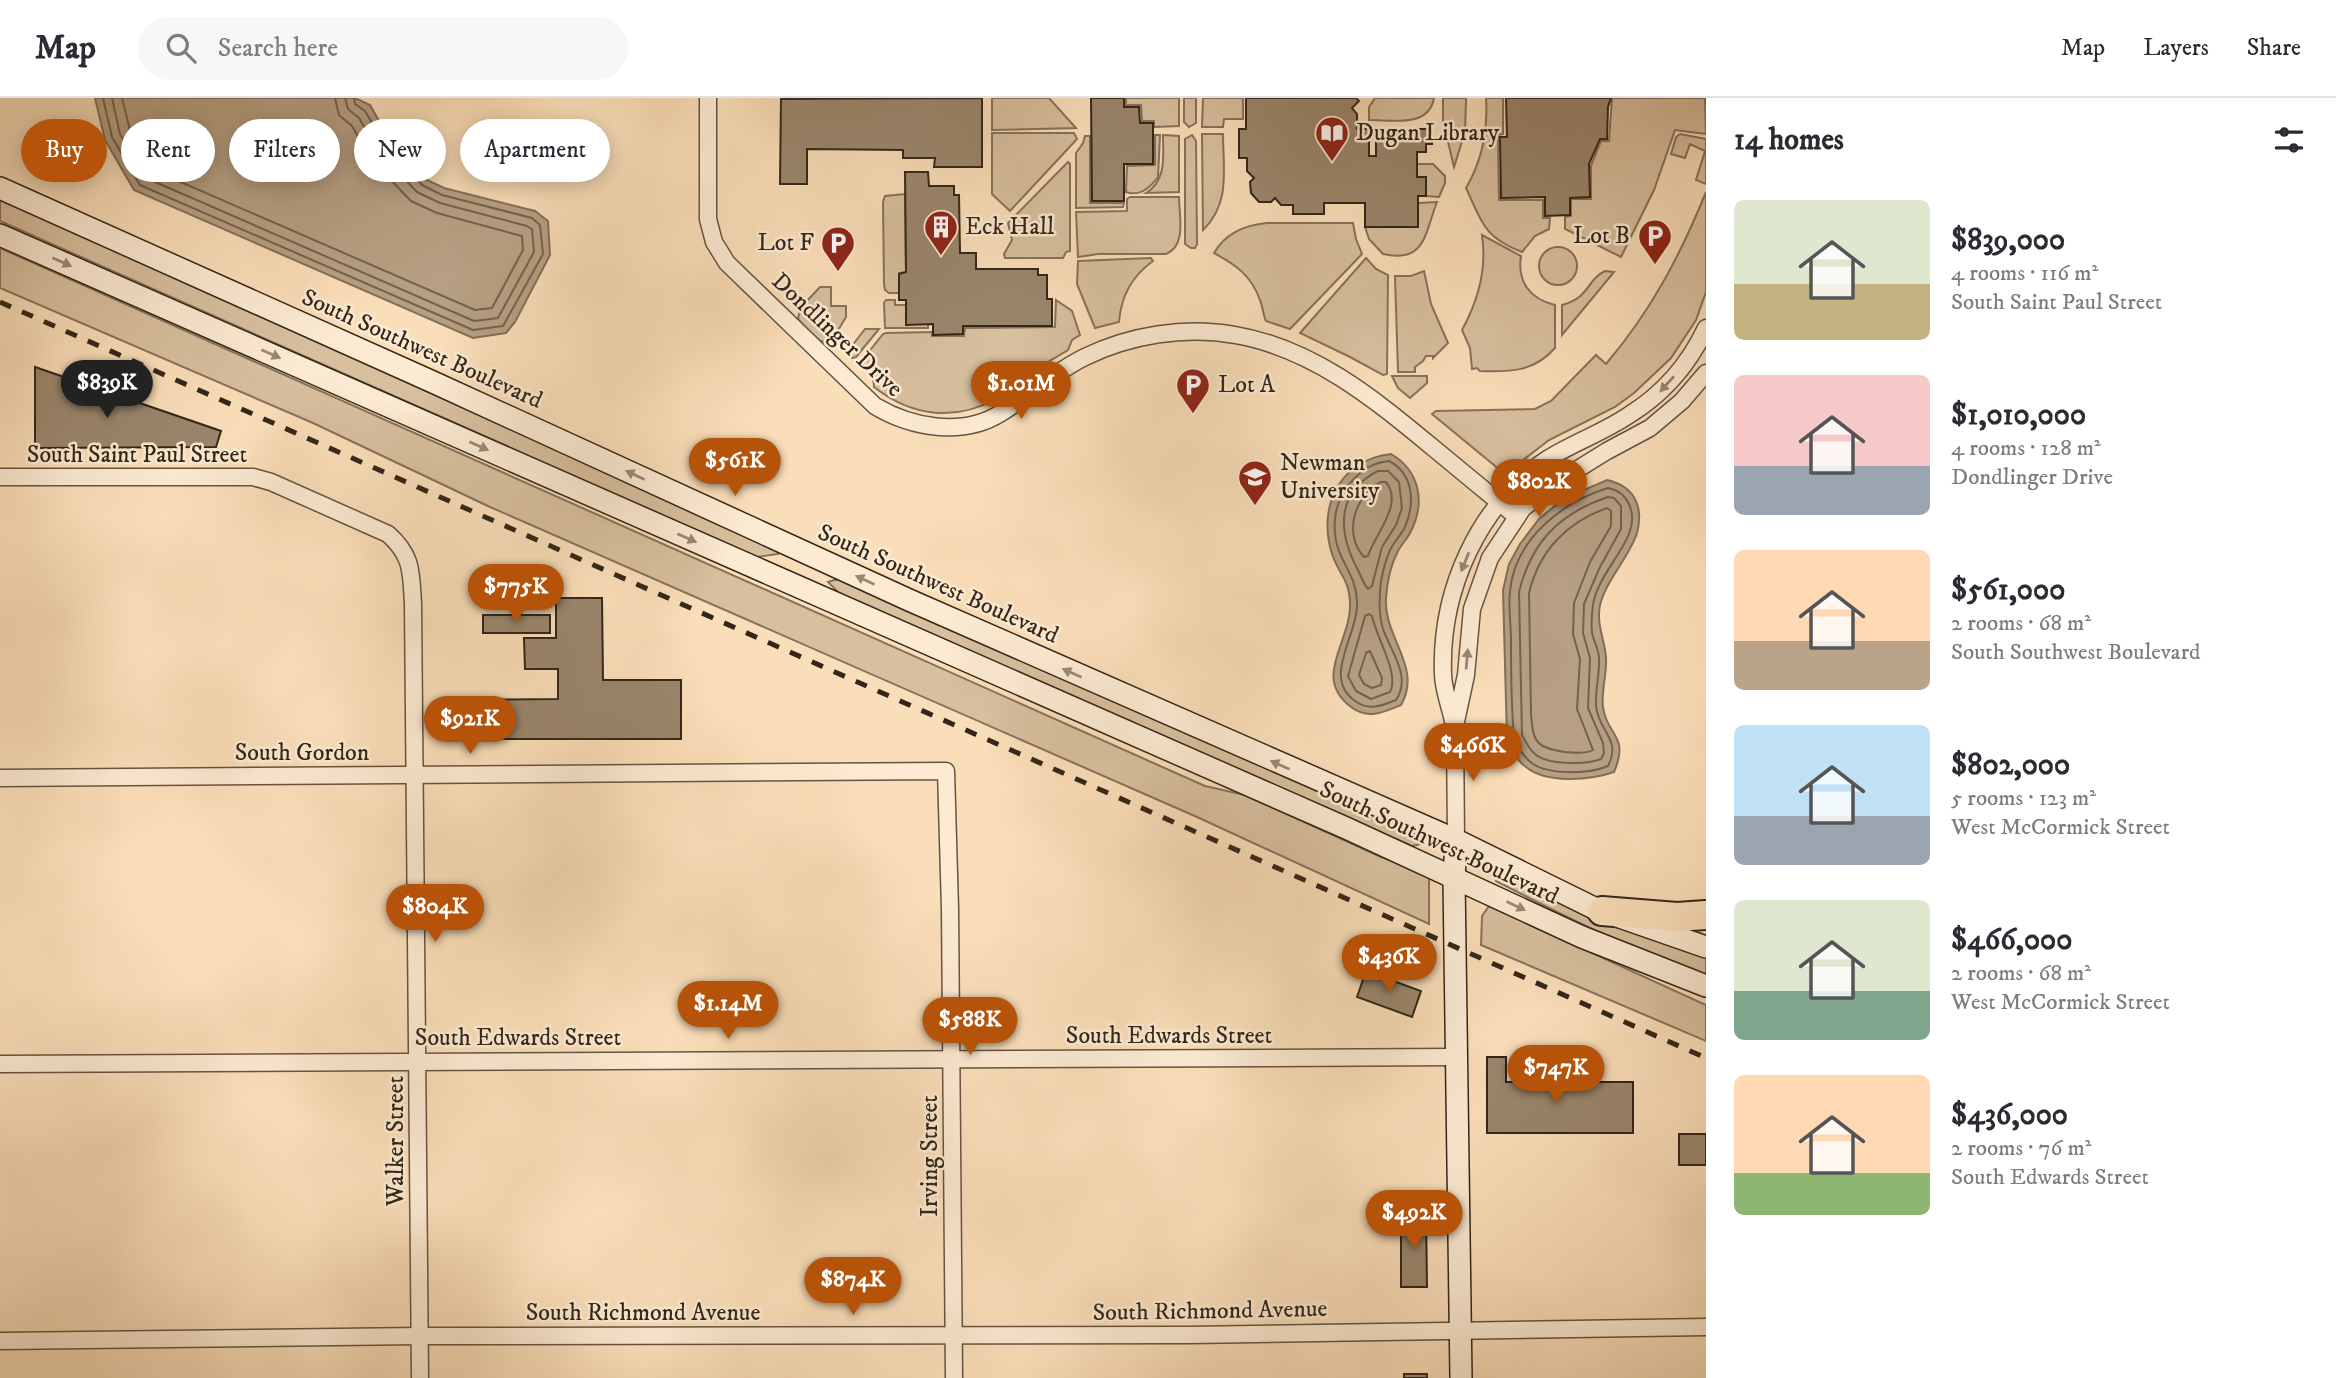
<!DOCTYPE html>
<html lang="en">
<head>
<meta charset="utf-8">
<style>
  body { margin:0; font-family:"IM FELL DW Pica",serif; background:#f7f7f7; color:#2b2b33; height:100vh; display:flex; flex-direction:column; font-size:26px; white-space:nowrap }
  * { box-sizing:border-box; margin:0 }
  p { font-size:23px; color:#7c7c81 }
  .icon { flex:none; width:38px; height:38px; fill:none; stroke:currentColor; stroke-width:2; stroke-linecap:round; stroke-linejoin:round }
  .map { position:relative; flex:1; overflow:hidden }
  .details { display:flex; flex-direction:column; background:#fff; width:630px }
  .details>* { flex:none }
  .top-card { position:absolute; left:21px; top:21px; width:665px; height:63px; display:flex; gap:14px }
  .price { position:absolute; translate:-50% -60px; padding:0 16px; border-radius:24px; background:#b45309; color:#fff; font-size:23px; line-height:46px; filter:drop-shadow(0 2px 4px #0008) }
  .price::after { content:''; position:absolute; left:50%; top:42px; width:21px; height:16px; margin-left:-10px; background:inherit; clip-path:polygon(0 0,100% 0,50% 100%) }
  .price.active { background:#222; color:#fff }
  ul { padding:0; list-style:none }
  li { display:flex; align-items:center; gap:21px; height:175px; padding:0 28px }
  li span { display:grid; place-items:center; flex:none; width:196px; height:140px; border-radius:10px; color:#555 }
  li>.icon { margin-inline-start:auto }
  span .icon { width:84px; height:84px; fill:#fffc; stroke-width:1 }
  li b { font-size:30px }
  h2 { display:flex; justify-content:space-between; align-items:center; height:84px; padding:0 28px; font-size:30px }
  .pill { padding:0 24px; border-radius:32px; background:#fff; box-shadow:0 4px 18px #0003; font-size:24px; line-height:63px }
  .pill.active { background:#b45309; color:#fff }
  header { display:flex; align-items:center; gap:42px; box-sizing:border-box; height:98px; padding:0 35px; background:#fff; border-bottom:2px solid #e1e1e2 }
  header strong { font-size:33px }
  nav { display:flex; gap:38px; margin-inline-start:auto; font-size:24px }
  .search { width:490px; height:63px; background:#f7f7f7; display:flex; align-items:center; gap:18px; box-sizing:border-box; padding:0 24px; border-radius:38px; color:#7c7c81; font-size:26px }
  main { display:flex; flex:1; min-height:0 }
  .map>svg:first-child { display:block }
  .green { fill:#d8bf9e; stroke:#86725b; stroke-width:2 }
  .water { fill:#b69f82; stroke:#826f58; stroke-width:2 }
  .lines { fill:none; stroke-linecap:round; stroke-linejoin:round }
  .shore { stroke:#74624d; stroke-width:2 }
  .building { fill:#9a866c; stroke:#332618; stroke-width:2 }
  .street-casing { stroke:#655440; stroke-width:19 }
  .secondary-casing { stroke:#332618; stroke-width:24 }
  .highway-casing { stroke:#332618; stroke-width:32 }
  .street { stroke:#fcead2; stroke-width:16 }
  .secondary { stroke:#fcead2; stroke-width:21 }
  .highway { stroke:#fadeb9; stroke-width:28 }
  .rail { stroke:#332618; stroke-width:5; stroke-dasharray:12 12; stroke-linecap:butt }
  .oneway { fill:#988875 }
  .labels { text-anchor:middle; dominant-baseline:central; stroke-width:5; stroke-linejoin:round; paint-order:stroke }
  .poi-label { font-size:24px; fill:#332618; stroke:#fcead2; text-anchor:start }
  .street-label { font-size:24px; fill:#332618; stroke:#fcead2 }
</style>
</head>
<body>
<header>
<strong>Map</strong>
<div class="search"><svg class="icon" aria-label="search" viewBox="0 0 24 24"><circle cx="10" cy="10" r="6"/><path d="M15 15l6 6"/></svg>Search here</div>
<nav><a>Map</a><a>Layers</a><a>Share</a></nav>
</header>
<main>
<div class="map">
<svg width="1706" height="1280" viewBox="0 0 1706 1280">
  <rect width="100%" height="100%" fill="#fadeb9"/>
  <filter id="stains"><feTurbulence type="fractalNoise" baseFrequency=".00286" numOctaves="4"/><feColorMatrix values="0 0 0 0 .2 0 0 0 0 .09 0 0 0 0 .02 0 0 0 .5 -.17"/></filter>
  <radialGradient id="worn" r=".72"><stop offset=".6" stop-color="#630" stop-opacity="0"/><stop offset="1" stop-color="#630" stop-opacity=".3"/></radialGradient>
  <g class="green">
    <path d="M992,0H1049L1076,30L992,32Z"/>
    <path d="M1126,0H1179V28L1154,29V23H1142L1141,7H1126Z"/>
    <path d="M1184,0H1196V25L1189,29L1184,24Z"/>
    <path d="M1203,0H1243V21H1224L1223,29H1202Z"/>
    <path d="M1375,0H1434C1429,30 1392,22 1369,22V9Z"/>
    <path d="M1443,0H1466V2L1465,34L1454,69L1443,23Z"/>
    <path d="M1486,0H1503V36L1498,37L1499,102H1543V120H1550L1549,131L1535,138L1522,154C1483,139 1482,124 1466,90C1482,63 1488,32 1486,0Z"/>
    <path d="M1612,0H1705L1706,36L1675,32L1654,92L1621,159L1565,131V119L1571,118V101H1591V68L1601,43H1609Z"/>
    <path d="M992,35H1074L1077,41L1010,113L992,96Z"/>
    <path d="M1202,36H1223C1223,71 1231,105 1203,132Z"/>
    <path d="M1680,36L1706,41V86L1696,82L1705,53L1690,46L1685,60L1671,56L1676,39Z"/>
    <path d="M1155,37H1160L1158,79C1150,90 1140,99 1126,94L1127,68L1155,67Z"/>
    <path d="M1163,37L1179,38V94L1146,95C1167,82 1163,58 1163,37Z"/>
    <path d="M1192,37L1196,43L1197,146L1195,150H1191L1185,146V41Z"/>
    <path d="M1085,38H1090V105H1124L1123,109L1076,110V55L1083,45Z"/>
    <path d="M1068,64L1070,66V153L1066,154L1063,160H1005L1004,156L1012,142L1008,125Z"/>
    <path d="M1417,66H1433L1445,78V85L1439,99L1426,98V79H1417Z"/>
    <path d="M1706,94V194L1696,222L1671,260L1634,295L1615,309L1549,342L1509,373L1500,372L1432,316L1436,313L1535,311L1551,303L1596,257L1606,266C1651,213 1680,158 1706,94Z"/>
    <path d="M905,96L906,174L899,175V195H889L885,192L884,186L883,104L885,98Z"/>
    <path d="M1130,99H1179C1179,117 1187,148 1166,156H1098L1078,159L1076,114L1127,113V101Z"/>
    <path d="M0,101L338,250L777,452L778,456L757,459L0,123Z"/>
    <path d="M1437,104C1425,134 1426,166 1383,156L1369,141L1365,129L1418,105Z"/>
    <path d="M1267,125H1353L1356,141L1362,156L1290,231L1266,223C1263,217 1263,209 1260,202C1251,177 1236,167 1214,155C1225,136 1245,127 1267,125Z"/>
    <path d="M1482,137L1521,158C1517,184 1530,201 1555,207V250C1534,274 1510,274 1480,273L1477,270L1472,271L1470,250L1462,232C1478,203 1487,170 1482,137Z"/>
    <circle cx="1558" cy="168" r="19"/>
    <path d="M0,150L1205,688L1245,697L1381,759L1429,776V826L1197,719L490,409L313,325L0,190Z"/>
    <path d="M1151,160L1153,163C1132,178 1121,197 1119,224L1095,230L1077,186L1078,163Z"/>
    <path d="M1366,160L1376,171L1388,177L1387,276L1383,277L1350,259L1300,235Z"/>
    <path d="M1424,173L1431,206L1448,245L1433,260V258H1426L1423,263L1415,269V274H1398L1395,178H1411Z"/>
    <path d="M1605,173L1614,174L1562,237V207C1591,199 1586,182 1605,173Z"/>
    <path d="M820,189H831V208H846V219L834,239L805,208V205Z"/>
    <path d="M886,202H895V207H906V226H928V230H885L884,205Z"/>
    <path d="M1056,202L1072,213L1080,237L1072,242L1068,252L1021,280C1016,289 1005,296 996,301C954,324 911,318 874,289L873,279L860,265L883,236L886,235L932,234V238H964L965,230L1055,229Z"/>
    <path d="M800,210L822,233L829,244C816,246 806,230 798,221Z"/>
    <path d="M865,231H879L856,259L852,260L848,253Z"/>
    <path d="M1392,278H1427V285L1410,300L1398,290Z"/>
    <path d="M834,482H846L1418,737L1421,746L1412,748L840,496L828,484Z"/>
    <path d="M1500,776L1706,859V878C1634,853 1564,818 1496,783Z"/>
    <path d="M1489,808L1706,907V943L1481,847L1482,818Z"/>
  </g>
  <g class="water">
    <path d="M95,0H355L370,7L396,53L405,58L425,81L444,90L535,113L548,123L550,157L515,224L506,235L473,240L134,92L105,42Z"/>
    <path d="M1391,356C1420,373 1426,405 1410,435C1407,441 1401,447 1398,453C1391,466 1387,485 1386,500C1383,539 1423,569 1401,607C1384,614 1368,622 1351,609C1311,579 1352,543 1350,505C1349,480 1339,477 1332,456C1317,408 1340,362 1391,356Z"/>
    <path d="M1607,382C1634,388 1644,408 1637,435C1630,458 1606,482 1600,507C1596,527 1605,542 1606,560C1607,576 1601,593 1603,609C1607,639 1630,637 1614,674C1591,682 1546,686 1526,669C1516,662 1512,652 1507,641L1503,492L1509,466L1520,446L1539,421L1563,401Z"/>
  </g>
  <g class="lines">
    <g class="shore">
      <path d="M103,0L112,39L140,87L473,232L503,228L543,156L540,127L532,120L442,97L422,87L401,64L391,57L365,13L355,6L354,0"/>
      <path d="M112,0L120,36L146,80L474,223L498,220L534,154L532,131L527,128L440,105L417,94L395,71L384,63L359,20L348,11L345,0"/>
      <path d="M122,0L130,32L153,72L475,212L492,210L523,152L522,138L437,115L411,103L388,79L376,70L352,28L339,17L335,0"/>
      <path d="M1389,363C1414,376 1415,405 1405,429C1401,437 1394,444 1390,452C1386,461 1383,473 1381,483C1379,499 1378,515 1383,531C1391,554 1412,579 1396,602C1381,608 1369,613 1355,603C1321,579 1359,537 1357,503C1356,484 1349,475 1341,458C1330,434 1333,402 1352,383C1363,371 1372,365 1389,363Z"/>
      <path d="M1378,373H1388L1399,384L1402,410L1396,427L1382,449L1372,488L1368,491C1364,486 1361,479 1358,472C1338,435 1335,395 1378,373Z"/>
      <path d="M1381,384H1386C1404,406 1375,436 1368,458L1364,459C1343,436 1354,398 1381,384Z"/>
      <path d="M1608,390C1629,394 1637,416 1629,436C1619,460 1597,481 1593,507C1592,515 1591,526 1592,534C1593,543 1599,551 1599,560C1600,576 1595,592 1596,608C1598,633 1622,641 1608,668C1590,676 1550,677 1533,666C1523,659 1518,650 1514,639C1511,607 1511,574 1511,542C1511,526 1508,509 1510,493C1515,441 1562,404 1608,390Z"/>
      <path d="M1608,399L1614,400L1621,408V431L1600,469L1584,506L1583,535L1590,560L1588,610L1603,645L1604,655L1601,661C1586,667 1547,667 1535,656C1529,651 1526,644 1522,637L1519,494C1531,444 1560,415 1608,399Z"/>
      <path d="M1607,410L1611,413V428L1590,464L1574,505L1573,536L1580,561L1577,611L1593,652C1586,656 1574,655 1565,654C1536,650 1533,644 1531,616L1529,495C1539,453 1567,424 1607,410Z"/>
      <path d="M1369,516L1372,518C1376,539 1400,576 1390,594L1371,601L1356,593L1348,578L1365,518Z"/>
      <path d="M1370,553L1382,580L1381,587L1372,590L1364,586L1359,577L1366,555Z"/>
    </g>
  </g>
  <g class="building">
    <path d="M982,0V69H934L935,60H903V52L807,51V86H780L781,1Z"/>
    <path d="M1091,0H1124V9H1139L1140,25H1153V66H1124V103H1092Z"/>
    <path d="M1246,0H1356L1359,3L1352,10L1357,16V31H1369V58H1376V38L1389,37V31H1432V46H1426V54H1417V79H1426V98H1418V129H1365V105H1324V116H1293V107H1281L1275,100L1271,104H1259L1251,95L1250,84L1254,80L1247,73V60H1239V31H1246Z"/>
    <path d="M1506,0H1611L1608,9L1607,41H1600L1589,66L1590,99L1570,100V117L1545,118V99L1501,100L1500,39H1507Z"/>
    <path d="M905,74H928L929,88H954V97H959L960,155H976V171H1038V177H1047V201H1052V228H963V236L933,237V226L906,227V202H899V176L906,174Z"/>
    <path d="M35,269L221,333L216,349L35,350Z"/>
    <path d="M556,500H602L603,582H681V641H438V602L558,601V571H525L524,540H556Z"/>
    <rect x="483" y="517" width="67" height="18"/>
    <path d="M1366,873L1421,893L1412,919L1357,899Z"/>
    <path d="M1487,959H1506V984H1633V1035H1487Z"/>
    <rect x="1679" y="1036" width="27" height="31"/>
    <path d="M1401,1114H1426L1427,1189H1401Z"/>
    <rect x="1404" y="1276" width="23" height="4"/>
  </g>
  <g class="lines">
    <g class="street-casing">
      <g id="street">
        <path d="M708,0V121L714,144L727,165L875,308C912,330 963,339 1001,315C1030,297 1054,274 1085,259C1130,237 1185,228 1235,237C1312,250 1373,300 1431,348C1460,372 1488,395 1517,419"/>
        <path d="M0,379H253L271,384L388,436C413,458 411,475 413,506L420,1280"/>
        <path d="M1453,623C1450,608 1443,591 1443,576C1440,493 1478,406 1549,360C1575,344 1604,334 1629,317C1663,296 1689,266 1706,230"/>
        <path d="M0,680L946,673L950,811L954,1280"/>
        <path d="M1456,742L1455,628L1466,577L1472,511L1490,460L1523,410L1565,379L1607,353L1650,330L1682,303L1706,275"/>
        <path d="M0,966L1456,959"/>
        <path d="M0,1243L420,1238L1190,1237L1706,1229"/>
      </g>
    </g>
    <g class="secondary-casing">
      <g id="secondary">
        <path d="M0,90L435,285L909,502L1456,742L1594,810L1706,849"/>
        <path d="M0,137L1346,730L1582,839L1706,888"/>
        <path d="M1456,742L1454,781L1461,1280"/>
      </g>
    </g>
    <g class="highway-casing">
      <path id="highway" d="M1602,813L1677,819L1706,817"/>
    </g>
    <use href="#street" class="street"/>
    <use href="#secondary" class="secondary"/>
    <use href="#highway" class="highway"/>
    <path class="rail" d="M0,204L1706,960"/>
  </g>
  <defs><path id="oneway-solid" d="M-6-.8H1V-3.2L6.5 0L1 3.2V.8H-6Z" transform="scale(1.75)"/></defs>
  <g class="oneway">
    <use href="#oneway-solid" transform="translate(62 164) rotate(24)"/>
    <use href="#oneway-solid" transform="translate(271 256) rotate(24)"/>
    <use href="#oneway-solid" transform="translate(1667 286) rotate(132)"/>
    <use href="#oneway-solid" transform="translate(479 348) rotate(24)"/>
    <use href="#oneway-solid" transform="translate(635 377) rotate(-155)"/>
    <use href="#oneway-solid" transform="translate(687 440) rotate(24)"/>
    <use href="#oneway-solid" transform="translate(1465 464) rotate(112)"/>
    <use href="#oneway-solid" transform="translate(865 482) rotate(-155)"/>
    <use href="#oneway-solid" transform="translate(1467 561) rotate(-85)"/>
    <use href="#oneway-solid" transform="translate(1072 575) rotate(-156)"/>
    <use href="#oneway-solid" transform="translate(1280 667) rotate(-156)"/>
    <use href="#oneway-solid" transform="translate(1516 808) rotate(25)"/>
  </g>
  <defs>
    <g id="library-pin" transform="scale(1.75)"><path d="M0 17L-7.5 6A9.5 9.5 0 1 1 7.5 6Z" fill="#8f2418" stroke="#fcead2"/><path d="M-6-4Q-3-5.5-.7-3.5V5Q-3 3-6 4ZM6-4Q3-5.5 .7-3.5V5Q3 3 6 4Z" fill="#fff"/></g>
    <g id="building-pin" transform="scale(1.75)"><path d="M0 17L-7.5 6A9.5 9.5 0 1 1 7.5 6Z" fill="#8f2418" stroke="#fcead2"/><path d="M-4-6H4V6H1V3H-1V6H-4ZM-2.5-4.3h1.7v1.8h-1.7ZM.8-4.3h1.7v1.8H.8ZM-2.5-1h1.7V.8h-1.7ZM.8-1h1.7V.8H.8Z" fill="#fff"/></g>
    <g id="parking-pin" transform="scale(1.75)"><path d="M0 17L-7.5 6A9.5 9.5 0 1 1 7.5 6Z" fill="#8f2418" stroke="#fcead2"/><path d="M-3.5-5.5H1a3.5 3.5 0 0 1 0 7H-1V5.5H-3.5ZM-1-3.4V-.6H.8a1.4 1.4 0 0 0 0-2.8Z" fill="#fff"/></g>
    <g id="university-pin" transform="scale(1.75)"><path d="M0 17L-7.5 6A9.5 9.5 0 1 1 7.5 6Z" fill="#8f2418" stroke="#fcead2"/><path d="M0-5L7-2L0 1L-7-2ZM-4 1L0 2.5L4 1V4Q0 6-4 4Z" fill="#fff"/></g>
  </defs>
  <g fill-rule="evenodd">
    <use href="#library-pin" x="1332" y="35"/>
    <use href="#building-pin" x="941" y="129"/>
    <use href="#parking-pin" x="1655" y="138"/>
    <use href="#parking-pin" x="838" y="145"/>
    <use href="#parking-pin" x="1193" y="287"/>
    <use href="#university-pin" x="1255" y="379"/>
  </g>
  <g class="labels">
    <g class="poi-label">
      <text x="1356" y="35">Dugan Library</text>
      <text x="965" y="129">Eck Hall</text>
      <text x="1630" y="138" text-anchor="end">Lot B</text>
      <text x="814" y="145" text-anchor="end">Lot F</text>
      <text x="1218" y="287">Lot A</text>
      <text x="1280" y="365">Newman<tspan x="1280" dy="28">University</tspan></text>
    </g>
    <g class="street-label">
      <text transform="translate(837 237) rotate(43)">Dondlinger Drive</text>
      <text transform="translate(422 251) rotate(24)">South Southwest Boulevard</text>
      <text x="137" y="357">South Saint Paul Street</text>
      <text transform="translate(938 486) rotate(24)">South Southwest Boulevard</text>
      <text x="302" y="655">South Gordon</text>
      <text transform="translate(1439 745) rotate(25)">South Southwest Boulevard</text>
      <text x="1169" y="938">South Edwards Street</text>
      <text x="518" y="940">South Edwards Street</text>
      <text transform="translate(396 1043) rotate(-90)">Walker Street</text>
      <text transform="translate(930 1058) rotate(-90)">Irving Street</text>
      <text transform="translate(1210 1213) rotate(-1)">South Richmond Avenue</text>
      <text x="643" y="1215">South Richmond Avenue</text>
    </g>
  </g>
  <rect width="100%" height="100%" filter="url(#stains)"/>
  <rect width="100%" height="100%" fill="url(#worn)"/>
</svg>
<b class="price active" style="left:107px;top:322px">$839K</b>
<b class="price" style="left:1021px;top:323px">$1.01M</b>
<b class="price" style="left:735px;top:400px">$561K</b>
<b class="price" style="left:1539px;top:421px">$802K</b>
<b class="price" style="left:516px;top:526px">$775K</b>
<b class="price" style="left:470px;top:658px">$921K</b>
<b class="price" style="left:1473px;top:685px">$466K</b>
<b class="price" style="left:435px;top:846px">$804K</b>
<b class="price" style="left:1389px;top:896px">$436K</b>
<b class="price" style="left:728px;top:943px">$1.14M</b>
<b class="price" style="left:970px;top:959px">$588K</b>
<b class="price" style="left:1556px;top:1007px">$747K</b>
<b class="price" style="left:1414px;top:1152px">$492K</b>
<b class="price" style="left:853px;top:1219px">$874K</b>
<div class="top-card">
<a class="pill active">Buy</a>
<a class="pill">Rent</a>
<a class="pill">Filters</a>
<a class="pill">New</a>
<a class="pill">Apartment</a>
</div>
</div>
<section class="details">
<h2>14 homes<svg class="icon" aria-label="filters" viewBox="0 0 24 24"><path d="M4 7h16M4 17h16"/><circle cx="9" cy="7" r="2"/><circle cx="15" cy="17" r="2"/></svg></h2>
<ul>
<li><span style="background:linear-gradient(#dfe7d0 60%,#c2b280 0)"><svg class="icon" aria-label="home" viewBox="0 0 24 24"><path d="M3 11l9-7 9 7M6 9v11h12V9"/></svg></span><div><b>$839,000</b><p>4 rooms · 116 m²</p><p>South Saint Paul Street</p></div></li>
<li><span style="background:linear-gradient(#f6c9c9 65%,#9aa5b1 0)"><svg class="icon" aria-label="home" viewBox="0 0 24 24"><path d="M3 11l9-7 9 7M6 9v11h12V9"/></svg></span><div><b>$1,010,000</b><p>4 rooms · 128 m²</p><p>Dondlinger Drive</p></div></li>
<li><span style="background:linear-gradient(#ffd9b3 65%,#b9a48a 0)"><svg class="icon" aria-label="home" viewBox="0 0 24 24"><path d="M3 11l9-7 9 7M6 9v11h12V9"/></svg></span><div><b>$561,000</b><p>2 rooms · 68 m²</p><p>South Southwest Boulevard</p></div></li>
<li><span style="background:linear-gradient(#bfe0f5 65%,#9aa5b1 0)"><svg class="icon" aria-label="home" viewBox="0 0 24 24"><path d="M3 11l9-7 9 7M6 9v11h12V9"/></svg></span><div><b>$802,000</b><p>5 rooms · 123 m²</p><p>West McCormick Street</p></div></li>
<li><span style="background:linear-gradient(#dfe7d0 65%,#7fa58c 0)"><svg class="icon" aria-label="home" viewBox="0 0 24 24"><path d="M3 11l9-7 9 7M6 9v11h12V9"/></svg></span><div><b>$466,000</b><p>2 rooms · 68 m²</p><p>West McCormick Street</p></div></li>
<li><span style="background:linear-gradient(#ffd9b3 70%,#8fb573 0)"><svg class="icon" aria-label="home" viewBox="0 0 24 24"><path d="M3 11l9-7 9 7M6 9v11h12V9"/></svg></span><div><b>$436,000</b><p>2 rooms · 76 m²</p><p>South Edwards Street</p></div></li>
</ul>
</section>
</main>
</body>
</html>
